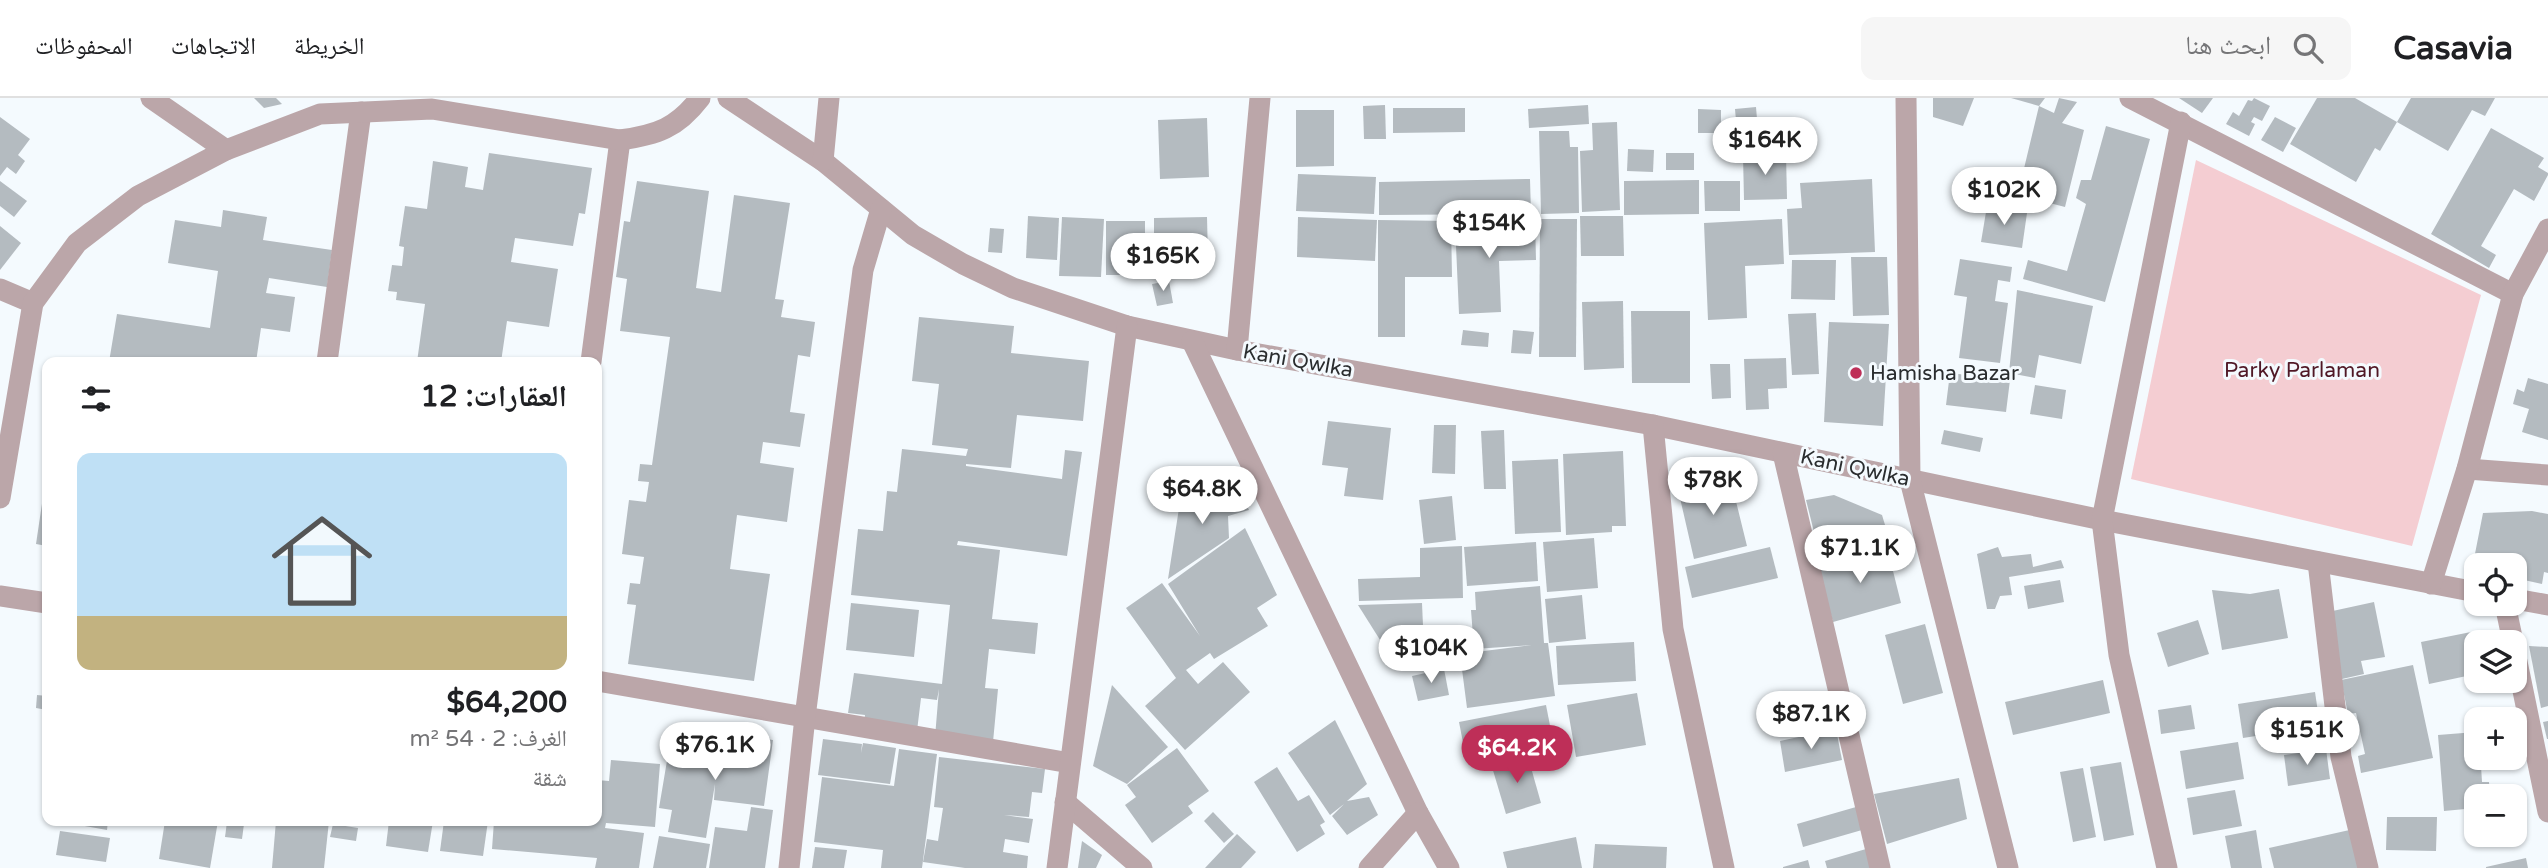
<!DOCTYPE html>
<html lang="ar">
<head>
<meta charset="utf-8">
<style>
  body { margin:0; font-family:"Varela Round","Noto Naskh Arabic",sans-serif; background:#f6f6f6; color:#202124; direction:rtl; height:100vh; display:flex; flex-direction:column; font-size:26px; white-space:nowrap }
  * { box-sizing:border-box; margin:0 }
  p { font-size:23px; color:#757577 }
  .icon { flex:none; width:38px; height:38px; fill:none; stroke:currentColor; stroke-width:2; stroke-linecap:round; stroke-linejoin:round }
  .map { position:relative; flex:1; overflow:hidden; direction:ltr }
  .drawer { position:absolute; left:42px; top:259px; width:560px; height:469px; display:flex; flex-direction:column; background:#fff; border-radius:14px; box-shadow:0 2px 5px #0004; direction:rtl }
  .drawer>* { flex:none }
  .fabs { position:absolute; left:2464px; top:455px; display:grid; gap:14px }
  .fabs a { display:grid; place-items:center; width:63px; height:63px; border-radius:14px; background:#fff; box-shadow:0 2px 5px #0004; font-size:35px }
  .price { position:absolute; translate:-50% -60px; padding:0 16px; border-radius:24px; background:#fff; color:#222; font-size:23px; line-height:46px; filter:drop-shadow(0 2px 4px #0008) }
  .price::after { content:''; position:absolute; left:50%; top:42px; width:21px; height:16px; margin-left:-10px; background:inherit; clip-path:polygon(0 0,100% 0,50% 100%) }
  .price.selected { background:#be2f58; color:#fff }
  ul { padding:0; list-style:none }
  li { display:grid; align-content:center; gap:14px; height:371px; padding:0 35px }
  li+li { border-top:2px solid #e0e0e0 }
  li span { display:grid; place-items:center; height:217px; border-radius:14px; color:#555 }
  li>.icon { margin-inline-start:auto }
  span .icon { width:126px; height:126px; fill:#fffc; stroke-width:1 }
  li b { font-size:30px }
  h2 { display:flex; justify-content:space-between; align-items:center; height:84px; padding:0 35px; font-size:30px }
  header { display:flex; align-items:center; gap:42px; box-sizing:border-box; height:98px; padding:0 35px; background:#fff; border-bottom:2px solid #e0e0e0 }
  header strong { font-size:33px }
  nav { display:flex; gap:38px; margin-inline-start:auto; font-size:24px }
  .search { width:490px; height:63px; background:#f6f6f6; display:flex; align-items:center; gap:18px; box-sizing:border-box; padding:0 24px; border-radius:14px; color:#757577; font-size:26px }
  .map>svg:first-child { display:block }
  .green { fill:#f4cdd2 }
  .building { fill:#b4bbc0 }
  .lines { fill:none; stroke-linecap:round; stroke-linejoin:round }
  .minor { stroke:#bba6a9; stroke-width:21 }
  .poi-dot { fill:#be2f58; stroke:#f4fafe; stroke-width:2.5 }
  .labels { text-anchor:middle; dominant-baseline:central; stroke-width:6; stroke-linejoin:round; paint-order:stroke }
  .street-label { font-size:21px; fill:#2a2d2f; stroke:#f4fafe }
  .park-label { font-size:21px; fill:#501826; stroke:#f4fafe }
  .poi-label { font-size:21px; fill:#2a2d2f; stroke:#f4fafe; text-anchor:start }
</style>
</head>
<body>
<header>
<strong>Casavia</strong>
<div class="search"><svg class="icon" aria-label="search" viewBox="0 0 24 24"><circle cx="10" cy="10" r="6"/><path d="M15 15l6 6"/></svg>ابحث هنا</div>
<nav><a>الخريطة</a><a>الاتجاهات</a><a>المحفوظات</a></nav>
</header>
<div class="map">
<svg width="2548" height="770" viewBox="0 0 2548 770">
  <rect width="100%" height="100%" fill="#f4fafe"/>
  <path class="green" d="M2196,62L2481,197L2412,448L2131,381Z"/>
  <g class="building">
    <path d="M254,0H276L282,6L264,10Z"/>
    <path d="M1933,0H1974L1963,28L1933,19Z"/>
    <path d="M2011,0H2045L2039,8Z"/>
    <path d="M2059,0L2077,4L2062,25L2084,32L2065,109L2038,102L2040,89L2021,83L2039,8L2054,15Z"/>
    <path d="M2179,0H2213L2202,15Z"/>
    <path d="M2254,0L2270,8L2262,23L2254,19L2251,24L2255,26L2249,38L2226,26L2233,14L2239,18L2248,2L2252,3Z"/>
    <path d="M2317,0H2355L2397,24L2380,53L2375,50L2356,84L2290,46Z"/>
    <path d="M2411,0H2495L2485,18L2472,12L2448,53L2397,24Z"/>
    <path d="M1385,7L1386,41H1364L1363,8Z"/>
    <path d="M1588,7L1589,26L1529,30L1528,11Z"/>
    <path d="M1756,9L1759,45L1738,46L1735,11Z"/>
    <path d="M1393,10H1465V34L1393,35Z"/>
    <path d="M1698,11L1721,12V35H1698Z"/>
    <path d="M1296,12H1334V68L1296,69Z"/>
    <path d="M0,19L30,41L18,57L25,63L16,76L7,69L0,78Z"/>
    <path d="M2275,19L2296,30L2283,54L2261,42Z"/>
    <path d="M1207,20L1209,79L1160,81L1158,22Z"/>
    <path d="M1617,24L1620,112L1582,114L1580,53L1593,52L1592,25Z"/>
    <path d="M2106,28L2150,41L2105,204L2023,181L2028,162L2067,173L2086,106L2076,100L2081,82H2091Z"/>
    <path d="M2491,30L2544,60L2538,69L2548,75V77L2534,103L2514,91L2481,148L2496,157L2489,170L2431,136Z"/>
    <path d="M1539,33H1569L1570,49H1578L1579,115L1541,116Z"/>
    <path d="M1628,51L1654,52L1653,74L1627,73Z"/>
    <path d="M489,55L592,70L585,116L579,115L573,148L515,140L511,164L558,171L549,229L507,223L501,264H417L425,206L396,202L397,194L388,193L392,167L402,168L404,149L399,148L405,108L427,111L433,63L468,69L465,89L483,92Z"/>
    <rect x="1666" y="55" width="28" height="17"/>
    <path d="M1786,56L1787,101L1744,102L1743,57Z"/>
    <path d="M1298,76L1376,79L1374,116L1296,113Z"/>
    <path d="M1530,81L1531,116L1379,117V84Z"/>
    <path d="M1872,81L1875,154L1789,157L1787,111L1802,110L1800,85Z"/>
    <path d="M1699,82V116L1624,117V83Z"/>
    <path d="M0,83L27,103L14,119L0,108Z"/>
    <path d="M637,83L709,93L696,190L721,194L734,97L790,105L775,201L784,202L781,219L815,224L810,259L798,257L790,314L805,316L800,349L763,344L760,365L794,370L787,424L737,417L730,471L770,476L754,583L628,566L636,507L627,506L630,485L640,486L644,459L622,456L629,402L646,404L649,384L638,383L640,366L652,367L670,239L620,233L627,181L616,179L624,123L630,124Z"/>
    <path d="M1704,83H1740V113H1705Z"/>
    <path d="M1987,108L2027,115L2022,150L1981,144Z"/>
    <path d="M223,112L267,119L263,142L332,152L327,189L269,180L266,195L295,199L290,234L261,230L256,264H109L117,216L210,230L218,173L168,165L175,122L221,129Z"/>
    <path d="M1028,118L1059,120L1057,162L1026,160Z"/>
    <path d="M1580,118H1623L1624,158H1581Z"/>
    <path d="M1062,119L1104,121L1101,179L1059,178Z"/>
    <path d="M1207,119L1208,159H1154V120Z"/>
    <path d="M1298,119L1377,122L1375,163L1297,159Z"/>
    <path d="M1535,121L1536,162L1499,163L1501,214L1459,216L1455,125Z"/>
    <path d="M1540,121H1577L1576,259H1539Z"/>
    <path d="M1782,121L1784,166L1745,168L1747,220L1708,222L1704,125Z"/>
    <path d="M1378,122L1451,123L1452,179H1405V239H1378Z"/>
    <rect x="1106" y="123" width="39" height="54"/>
    <path d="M0,128L21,145L0,172Z"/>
    <path d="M990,130L1004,131L1002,155L988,154Z"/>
    <path d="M1851,159H1887L1889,217L1853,218Z"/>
    <path d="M1960,161L2012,169L2010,184L1998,182L1995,203L2008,205L2000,265L1959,260L1967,199L1954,197Z"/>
    <path d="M1792,162H1836L1835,202L1791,201Z"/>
    <path d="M1169,183L1173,205L1157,208L1152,186Z"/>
    <path d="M2017,192L2093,208L2081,266L2039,257L2035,280L2009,275Z"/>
    <path d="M1623,203L1624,270L1584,272L1582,204Z"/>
    <path d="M1631,213H1690V285H1632Z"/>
    <path d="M1816,215L1819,276L1792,277L1788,216Z"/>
    <path d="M919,219L1014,228L1011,255L1089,263L1083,323L1017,317L1011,370L966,366V368L1062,381L1065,352L1082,354L1067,458L958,443L957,447L1000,452L992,521L1038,525L1035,556L989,551L985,590L998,591L993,644L935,639L939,591L937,602L921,600L917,633L864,625L865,617L848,615L854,575L942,586L950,507L851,497L858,431L883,433L887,393L897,394L902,351L966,358L968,351L932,347L939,286L912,283Z"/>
    <path d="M1829,224L1889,226L1883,328L1824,324Z"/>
    <path d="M1463,232L1489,235L1488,249L1461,247Z"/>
    <path d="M1513,232L1534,234L1531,256L1511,255Z"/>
    <path d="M1786,260L1787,290L1768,291L1769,311L1746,312L1744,261Z"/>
    <path d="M1710,266H1730L1731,300L1712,301Z"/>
    <path d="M1950,275L2010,282L2006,314L1946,307Z"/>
    <path d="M2528,280L2548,286V342L2522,334L2529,311L2513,306L2517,291L2524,294Z"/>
    <path d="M2035,287L2066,292L2062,321L2030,316Z"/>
    <path d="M1328,323L1391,330L1383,402L1344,398L1348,370L1322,367Z"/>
    <path d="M1434,327H1456L1455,376L1432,375Z"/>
    <path d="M1504,332L1506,391H1484L1481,333Z"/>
    <path d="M1944,332L1983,340L1980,354L1941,346Z"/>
    <path d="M1623,353L1626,428H1612V434L1566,437L1563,356Z"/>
    <path d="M1558,361L1561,434L1515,436L1512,363Z"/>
    <path d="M1729,375L1747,448L1694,461L1680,400L1695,397L1692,384Z"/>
    <path d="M46,379H47V448L36,446Z"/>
    <path d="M1182,391L1243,400L1249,412L1228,418L1229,440L1168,481Z"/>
    <path d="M1834,397L1882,417L1889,440L1819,454L1806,402Z"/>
    <path d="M1452,398L1456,442L1424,446L1419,402Z"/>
    <path d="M2532,413L2548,416V475L2544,474L2542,486L2515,480V467H2476V477L2471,476L2483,415Z"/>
    <path d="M1245,430L1277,497L1257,510L1268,528L1214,561L1210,555L1186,572L1198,586L1223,564L1250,594L1185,652L1145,608L1176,580L1126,510L1162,485L1200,538L1168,486Z"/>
    <path d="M1594,440L1598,490L1547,494L1543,444Z"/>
    <path d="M1536,444L1538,483L1467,488L1464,449Z"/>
    <path d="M1462,448L1463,500L1359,503L1358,481L1420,479V450Z"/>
    <path d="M1770,449L1778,480L1692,500L1685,469Z"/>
    <path d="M1887,449L1901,505L1833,524L1818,471Z"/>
    <path d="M1998,449L2002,459L2031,456L2033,469L2061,462L2064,470L2009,479L2012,497L2000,498L1995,511H1987L1977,456Z"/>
    <path d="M2060,482L2064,504L2028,511L2024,488Z"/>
    <path d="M1540,488L1544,545H1548L1555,598L1467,610L1460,556L1532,547L1474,551L1471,512H1476L1475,494Z"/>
    <path d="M2279,491L2288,540L2222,552L2212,492L2250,496Z"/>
    <path d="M1582,497L1586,541L1549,545L1545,501Z"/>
    <path d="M2374,504L2385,559L2361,563L2364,576L2342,581L2328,514Z"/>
    <path d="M851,505L919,512L914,559L846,552Z"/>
    <path d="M1422,505L1424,551L1387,553L1358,507Z"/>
    <path d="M2198,522L2209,556L2168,569L2157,535Z"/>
    <path d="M1925,526L1943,595L1903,606L1885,537Z"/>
    <path d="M2471,534L2476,561V576L2429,586L2421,544Z"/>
    <path d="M1634,544L1636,583L1558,587L1556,548Z"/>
    <path d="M2529,548L2548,549V608L2541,610Z"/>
    <path d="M2413,567L2433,660L2361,675L2358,658L2365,656L2356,615L2348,616L2341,582Z"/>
    <path d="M1444,571L1449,597L1418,603L1412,578Z"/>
    <path d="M2103,582L2110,615L2013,637L2005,604Z"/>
    <path d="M1112,587L1168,649L1127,686L1093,668Z"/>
    <path d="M2315,594L2320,628L2243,640L2238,606Z"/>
    <path d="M1637,595L1646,647L1576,659L1567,607Z"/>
    <path d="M37,597L47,598V612L36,610Z"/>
    <path d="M1546,607L1554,648L1467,665L1459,624Z"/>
    <path d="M2191,607L2195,631L2161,636L2158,612Z"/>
    <path d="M1335,622L1367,686L1347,703L1369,699L1378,717L1347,737L1332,718L1344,706L1330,717L1288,655Z"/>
    <path d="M2548,623V641H2547L2543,624Z"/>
    <path d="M2515,630H2519L2522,665L2481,668L2482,684H2489L2490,698H2476V710L2444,713L2438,637L2476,634V660H2515Z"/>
    <path d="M1836,631L1842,662L1785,674L1780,643Z"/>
    <path d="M723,635L773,642L764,708L714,702L715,686L706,740L668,734L672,712L659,710L669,651L702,657L700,667L718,670Z"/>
    <path d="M823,641L862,646L861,655L863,645L896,650L890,686L818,677Z"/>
    <path d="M2238,644L2244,681L2186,691L2180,653Z"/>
    <path d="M1177,650L1209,693L1188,708L1193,715L1152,745L1125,707L1136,699L1127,687Z"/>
    <path d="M899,651L937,656L922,770H881L883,752L814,744L822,679L894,688Z"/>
    <path d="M2326,651L2330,681L2288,688L2284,657Z"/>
    <path d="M939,659L1045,671L1042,695L1032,694L1029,719L1004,717L1033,721L1029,745L1005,741L1003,754L1028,758L1027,770H965L923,764L927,741L938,743L943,710L934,709Z"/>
    <path d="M1528,659L1541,705L1506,716L1492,669Z"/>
    <path d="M611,662L660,666L655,729L606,725L605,730L644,735L639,770H595L597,760L492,751L494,723H597V682L609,683Z"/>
    <path d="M2121,664L2134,737L2104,743L2090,669Z"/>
    <path d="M1277,669L1298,703L1309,697L1325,724L1320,727L1325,736L1297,754L1254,684Z"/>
    <path d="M2083,670L2096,739L2073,744L2060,674Z"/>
    <path d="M1959,680L1967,721L1887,746L1874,696Z"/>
    <path d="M2235,692L2242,728L2193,737L2187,700Z"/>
    <path d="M751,709L773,712L765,770H709L715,729L747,733Z"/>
    <path d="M1856,709L1862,732L1803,749L1797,726Z"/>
    <path d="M1213,714L1234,736L1224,745L1204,723Z"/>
    <path d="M2387,719H2437L2436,753L2386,752Z"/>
    <path d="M57,723H108L107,732Z"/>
    <path d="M123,723H142L141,727Z"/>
    <path d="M165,723H218L210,770L159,761Z"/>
    <path d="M276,723H329L324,770H272Z"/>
    <path d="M389,723H433L428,754L386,748Z"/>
    <path d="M444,723H488L483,758L440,753Z"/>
    <path d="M227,724L244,726L242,741L225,739Z"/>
    <path d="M333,726L358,730L356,743L330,739Z"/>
    <path d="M2354,731L2362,770H2274L2269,750Z"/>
    <path d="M2256,732L2262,770H2231L2225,738Z"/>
    <path d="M60,733L110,740L106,764L56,757Z"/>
    <path d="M1237,736L1256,754L1241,770H1205Z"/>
    <path d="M659,738L710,746L706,770H653Z"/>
    <path d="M1576,739L1582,770H1507L1503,754Z"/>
    <path d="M1082,743L1102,757L1096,770H1078Z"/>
    <path d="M1595,746L1667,749L1666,770H1593Z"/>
    <path d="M815,749L847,752L844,770H812Z"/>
    <path d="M1866,751L1872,770H1827L1825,763Z"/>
    <path d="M2526,760L2528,770H2486V769Z"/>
    <path d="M1808,762L1810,770H1783V769Z"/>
  </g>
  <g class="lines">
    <g class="minor">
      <path d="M151,0L226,52"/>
      <path d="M728,0L823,63L913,137L963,166L1013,190L1127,228L1237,252L1653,327L2102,422L2476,494"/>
      <path d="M1906,0L1910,382L2008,770"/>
      <path d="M2130,0L2513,196"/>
      <path d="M823,63L829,0"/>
      <path d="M0,191L33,205"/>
      <path d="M1192,243L1418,715L1449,770"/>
      <path d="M1237,252L1260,0"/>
      <path d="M327,264L361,14"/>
      <path d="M591,264L620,42"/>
      <path d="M1653,327L1673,531L1724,770"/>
      <path d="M1783,355L1880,770"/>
      <path d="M2467,371L2548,377"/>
      <path d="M0,400L33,205L77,145L138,98L226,52L320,16L432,11L620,42C657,37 677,30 700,0"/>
      <path d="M2318,464L2341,659L2368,770"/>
      <path d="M2431,486L2467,371L2513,196L2548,131"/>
      <path d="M0,498L47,505"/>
      <path d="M2515,501L2548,507"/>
      <path d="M2505,506L2513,544"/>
      <path d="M2515,554L2548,714"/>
      <path d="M597,583L1070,665"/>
      <path d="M1065,704L1142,770"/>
      <path d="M789,770L805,619L863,172L881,111"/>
      <path d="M1057,770L1127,228"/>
      <path d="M1369,770L1418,715"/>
      <path d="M2167,770L2119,557L2102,422L2181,24"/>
    </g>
  </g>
  <circle class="poi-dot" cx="1856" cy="275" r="7"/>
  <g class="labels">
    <g class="street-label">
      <text transform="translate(1298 263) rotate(10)">Kani Qwlka</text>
      <text transform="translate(1855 370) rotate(12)">Kani Qwlka</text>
    </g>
    <g class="park-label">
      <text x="2302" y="272">Parky Parlaman</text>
    </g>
    <g class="poi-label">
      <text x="1870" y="275">Hamisha Bazar</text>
    </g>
  </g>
</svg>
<div class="fabs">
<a><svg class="icon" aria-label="locate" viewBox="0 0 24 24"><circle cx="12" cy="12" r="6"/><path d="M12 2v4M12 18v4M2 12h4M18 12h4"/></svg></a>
<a><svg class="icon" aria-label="layers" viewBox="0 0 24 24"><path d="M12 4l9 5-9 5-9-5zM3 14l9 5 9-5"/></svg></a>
<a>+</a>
<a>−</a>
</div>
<b class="price" style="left:1765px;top:79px">$164K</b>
<b class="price" style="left:2004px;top:129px">$102K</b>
<b class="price" style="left:1489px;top:162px">$154K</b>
<b class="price" style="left:1163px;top:195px">$165K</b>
<b class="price" style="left:1713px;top:419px">$78K</b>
<b class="price" style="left:1202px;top:428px">$64.8K</b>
<b class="price" style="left:1860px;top:487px">$71.1K</b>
<b class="price" style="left:1431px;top:587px">$104K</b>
<b class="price" style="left:1811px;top:653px">$87.1K</b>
<b class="price" style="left:2307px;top:669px">$151K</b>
<b class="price" style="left:715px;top:684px">$76.1K</b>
<b class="price selected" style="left:1517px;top:687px">$64.2K</b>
<section class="drawer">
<h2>العقارات: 12<svg class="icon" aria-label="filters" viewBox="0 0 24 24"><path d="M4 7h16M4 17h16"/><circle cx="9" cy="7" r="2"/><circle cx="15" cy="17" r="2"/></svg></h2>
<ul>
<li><span style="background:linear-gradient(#bfe0f5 75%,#c2b280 0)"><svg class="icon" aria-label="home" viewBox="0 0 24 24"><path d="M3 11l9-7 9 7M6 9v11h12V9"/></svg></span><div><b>$64,200</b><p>الغرف: 2 · 54 m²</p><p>شقة</p></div></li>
</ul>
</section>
</div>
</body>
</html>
